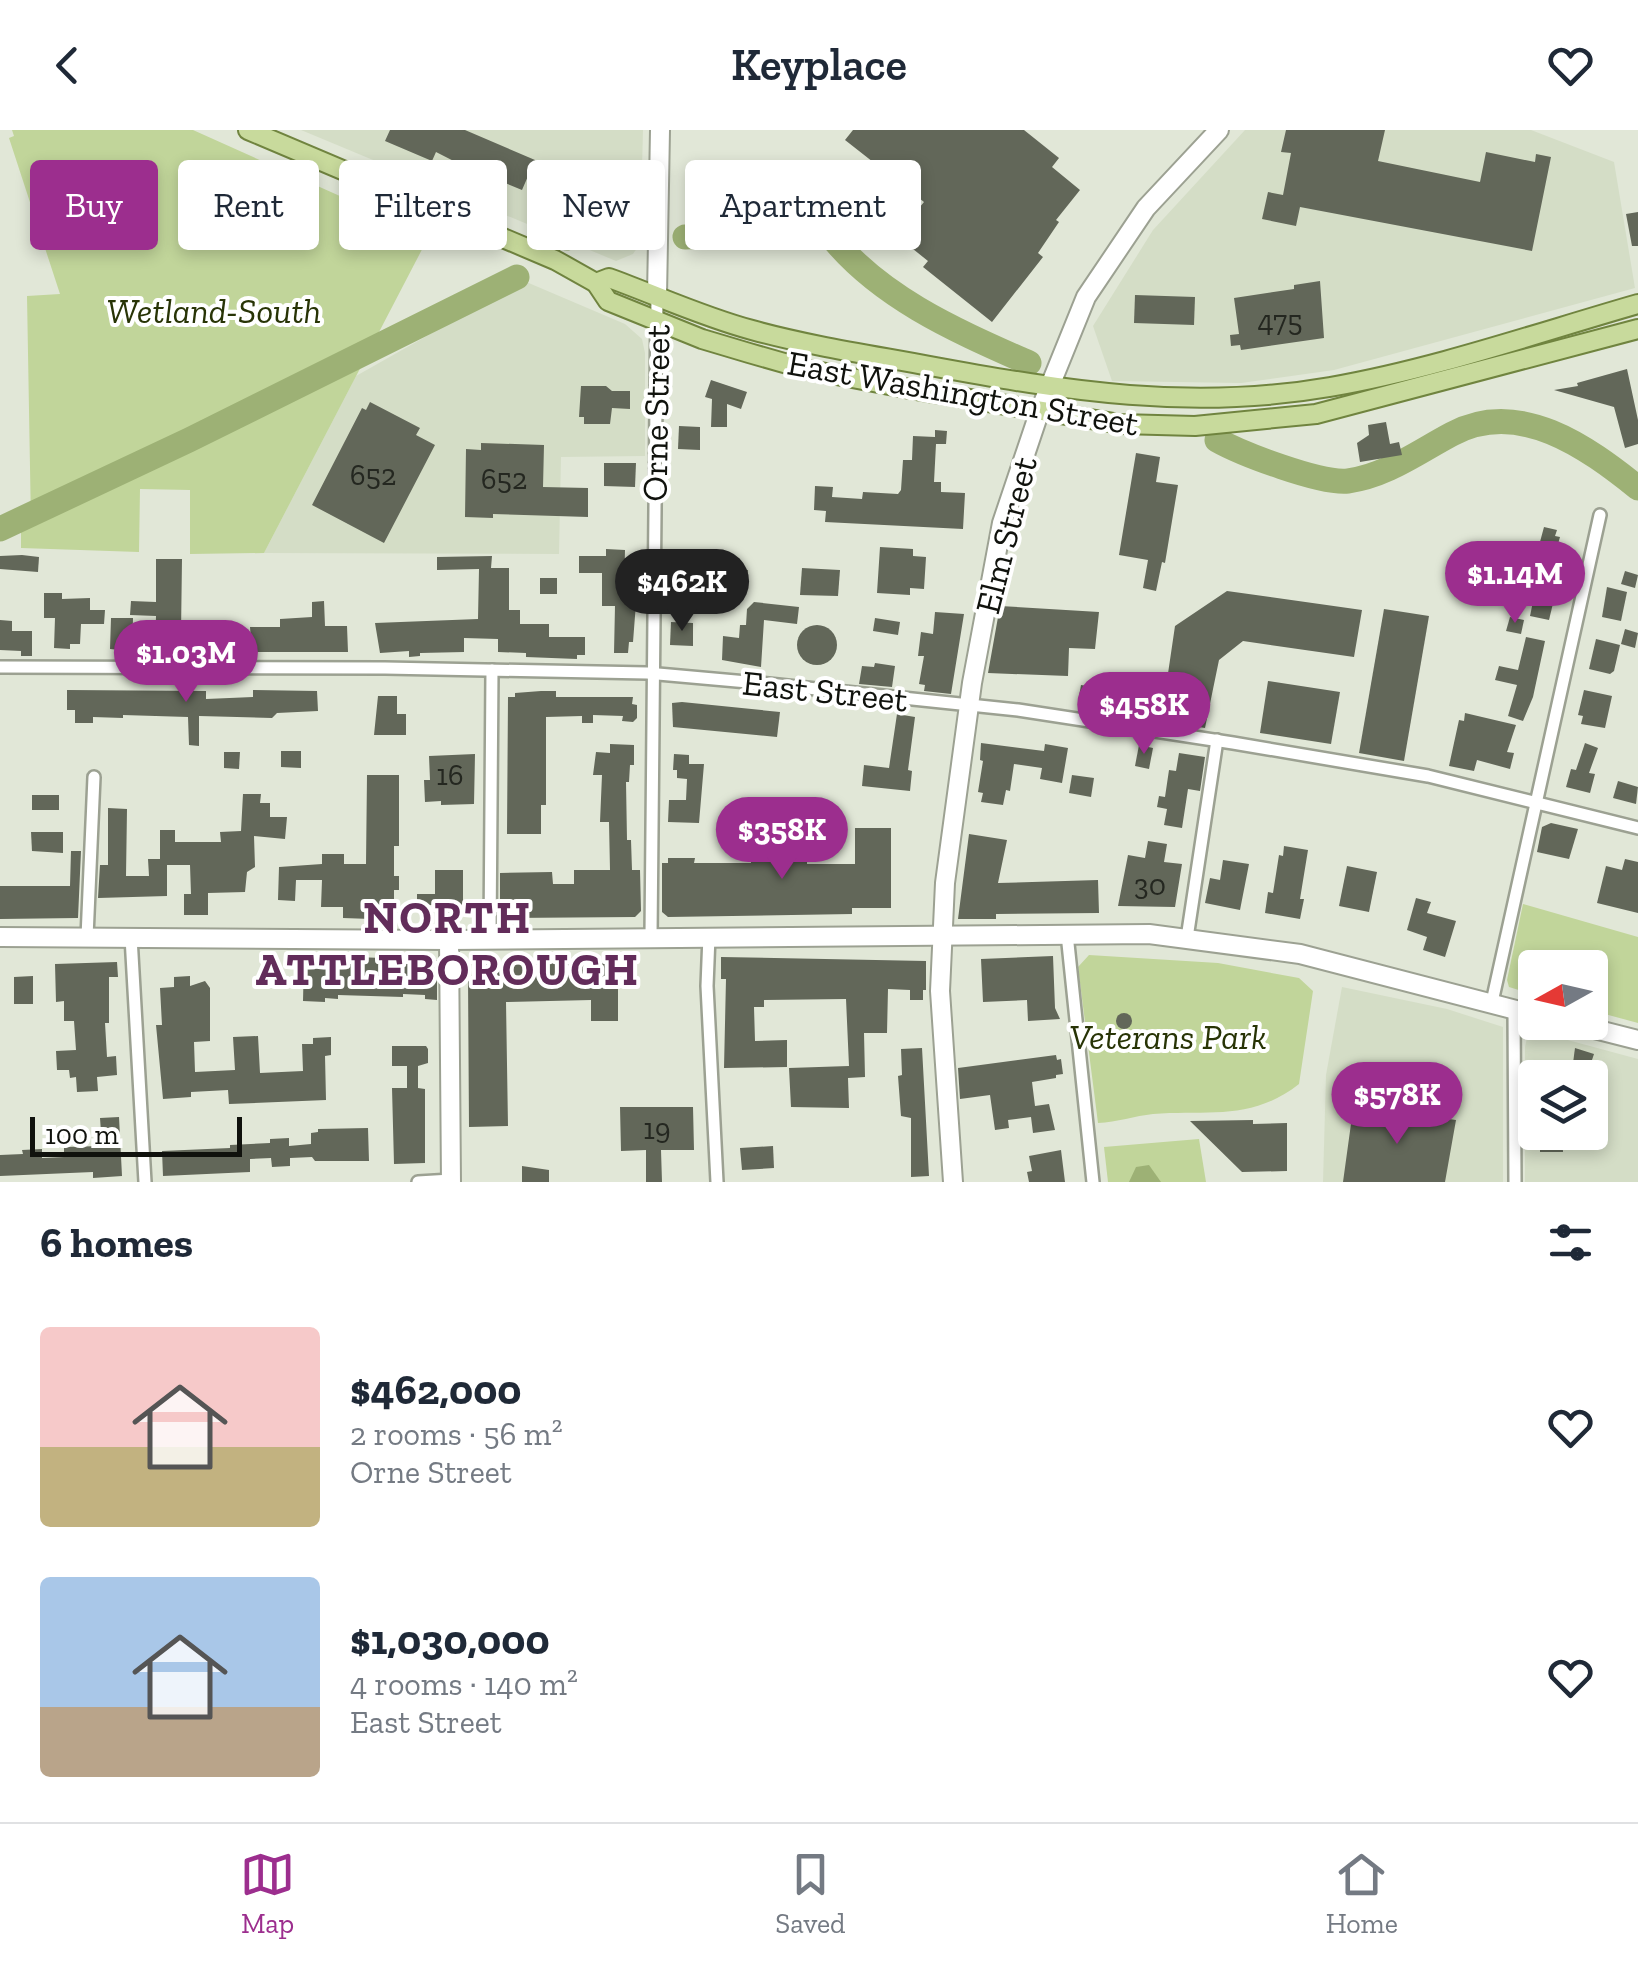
<!DOCTYPE html>
<html lang="en">
<head>
<meta charset="utf-8">
<style>
  body { margin:0; font-family:"Zilla Slab",serif; background:#f6f6f7; color:#1f2937; height:100vh; display:flex; flex-direction:column; font-size:38px; white-space:nowrap }
  * { box-sizing:border-box; margin:0 }
  p { font-size:32px; color:#747a83 }
  .icon { flex:none; width:55px; height:55px; fill:none; stroke:currentColor; stroke-width:2; stroke-linecap:round; stroke-linejoin:round }
  .map { position:relative; height:1052px; overflow:hidden }
  .drawer { display:flex; flex-direction:column; background:#fff; flex:1 }
  .drawer>* { flex:none }
  .top-card { position:absolute; left:30px; top:30px; width:1000px; height:90px; display:flex; gap:20px }
  .needle { width:65px; rotate:262deg }
  .fabs { position:absolute; left:1518px; top:820px; display:grid; gap:20px }
  .fabs a { display:grid; place-items:center; width:90px; height:90px; border-radius:10px; background:#fff; box-shadow:0 5px 15px #0003; font-size:50px }
  .scale { position:absolute; left:30px; bottom:25px; width:212px; box-sizing:border-box; padding-left:10px; border:5px solid #10120d; border-top:0; font-size:28px; line-height:35px; white-space:nowrap; color:#10120d; -webkit-text-stroke:8px #fff; paint-order:stroke }
  .price { position:absolute; translate:-50% -85px; padding:0 22px; border-radius:35px; background:#9c2e8e; color:#fff; font-size:32px; line-height:65px; filter:drop-shadow(0 2px 5px #0008) }
  .price::after { content:''; position:absolute; left:50%; top:60px; width:30px; height:22px; margin-left:-15px; background:inherit; clip-path:polygon(0 0,100% 0,50% 100%) }
  .price.selected { background:#222; color:#fff }
  ul { padding:0; list-style:none }
  li { display:flex; align-items:center; gap:30px; height:250px; padding:0 40px }
  li span { display:grid; place-items:center; flex:none; width:280px; height:200px; border-radius:10px; color:#555 }
  li>.icon { margin-inline-start:auto }
  span .icon { width:120px; height:120px; fill:#fffc; stroke-width:1 }
  li b { font-size:42px }
  h2 { display:flex; justify-content:space-between; align-items:center; height:120px; padding:0 40px; font-size:42px }
  .chip { padding:0 35px; border-radius:10px; background:#fff; box-shadow:0 5px 15px #0003; font-size:35px; line-height:90px }
  .chip.selected { background:#9c2e8e; color:#fff }
  header { display:flex; justify-content:space-between; align-items:center; height:130px; padding:0 40px; background:#fff; font-size:45px; font-weight:600 }
  .menu { display:flex; justify-content:space-around; align-items:center; height:140px; border-top:2px solid #e0e1e3; background:#fff; font-size:28px; color:#747a83 }
  .menu a { display:grid; justify-items:center; gap:5px }
  .menu .selected { color:#9c2e8e }
  .map>svg:first-child { display:block }
  .built { fill:#d4ddc6; fill-rule:evenodd }
  .green { fill:#c1d59a }
  .water { fill:#9db175 }
  .lines { fill:none; stroke-linecap:round; stroke-linejoin:round }
  .river { stroke:#9db175; stroke-width:25 }
  .building { fill:#626759 }
  .street-casing { stroke:#9ca192; stroke-width:16 }
  .secondary-casing { stroke:#9ca192; stroke-width:22 }
  .primary-casing { stroke:#70843f; stroke-width:22 }
  .street { stroke:#fff; stroke-width:11 }
  .secondary { stroke:#fff; stroke-width:18 }
  .primary { stroke:#c8da9c; stroke-width:18 }
  .labels { text-anchor:middle; dominant-baseline:central; stroke-width:8; stroke-linejoin:round; paint-order:stroke }
  .number-label { font-size:30px; fill:#242720 }
  .park-label { font-size:35px; font-style:italic; fill:#283406; stroke:#fff }
  .street-label { font-size:35px; fill:#10120d; stroke:#fff }
  .district-label { font-size:45px; font-weight:bold; letter-spacing:2.5px; fill:#622c5a; stroke:#fff }
</style>
</head>
<body>
<header><svg class="icon" aria-label="back" viewBox="0 0 24 24"><path d="M15 5l-7 7 7 7"/></svg>Keyplace<svg class="icon" aria-label="heart" viewBox="0 0 24 24"><path d="M12 20l-8-8c-3-5 5-10 8-4 3-6 11-1 8 4z"/></svg></header>
<div class="map">
<svg width="1638" height="1052" viewBox="0 0 1638 1052">
  <rect width="100%" height="100%" fill="#e1e7d7"/>
  <g class="built">
    <path d="M301,0H643L640,114L633,124L616,131Z"/>
    <path d="M1245,0H1531L1614,32L1635,158L1334,240L1241,253L1112,251L1093,196L1153,100Z"/>
    <path d="M524,151L625,194L642,209L645,223V326L561,327L559,424L264,423L356,246Z"/>
    <path d="M1342,857L1447,879L1503,897V1052H1323L1326,945Z"/>
    <path d="M1538,902L1638,929V1052H1525V917L1527,908ZM1535,948H1590V1002H1535Z"/>
  </g>
  <g class="green">
    <path d="M12,0H193L429,106L264,423L190,424V360L140,359L139,422L21,418V396L31,394L27,166L60,164L9,8L14,6Z"/>
    <path d="M1523,774L1638,807V893L1590,880V838H1535V865L1509,857L1507,850Z"/>
    <path d="M1089,825L1218,833L1299,848L1313,861L1299,954C1252,991 1209,980 1153,984C1135,986 1117,992 1098,993L1078,837Z"/>
    <path d="M1199,1009L1206,1052H1108L1104,1017Z"/>
  </g>
  <path class="water" d="M1149,1035L1161,1052H1129L1136,1037Z"/>
  <g class="lines">
    <g class="river">
      <path d="M685,107L811,101L830,105C880,168 957,201 1029,233"/>
      <path d="M567,108L577,105"/>
      <path d="M1217,310C1242,324 1321,354 1348,351C1386,346 1418,322 1452,304C1519,268 1587,317 1638,358"/>
      <path d="M0,399L189,310L517,147"/>
    </g>
  </g>
  <g class="building">
    <path d="M390,0H465L535,30L522,60L486,45L485,47L436,22L432,31L385,11Z"/>
    <path d="M853,0H1024L1059,28L1052,37L1080,60L1056,90L1059,92L1038,123L1043,127L992,192L923,137L928,131L863,79L877,62L910,89L924,72L845,10Z"/>
    <path d="M1286,0H1385L1378,31L1480,52L1486,22L1535,32L1536,24L1551,27L1532,121L1300,77L1296,96L1262,89L1268,62L1283,65L1291,23L1281,22Z"/>
    <path d="M596,35L617,36L616,68L619,73H627L626,86H622V93L588,92L589,73H594Z"/>
    <path d="M690,38L758,39L757,68L736,67L735,82L689,77Z"/>
    <path d="M1638,82V116H1632L1626,84Z"/>
    <path d="M1320,151L1324,208L1241,220L1240,215L1231,216L1230,205L1239,204L1234,168L1294,159V155Z"/>
    <path d="M1135,165L1195,167L1194,195L1134,193Z"/>
    <path d="M1627,239L1638,290V314L1625,318L1614,277L1554,260L1578,256L1577,253Z"/>
    <path d="M711,250L747,262L741,279L727,274V297H711L712,269L705,267Z"/>
    <path d="M581,256H606L612,261H630V279L612,278L610,294H584V287H579Z"/>
    <path d="M370,272L420,298L416,305L435,315L384,413L312,375L362,278L366,280Z"/>
    <path d="M1386,292L1390,314L1399,312L1402,325L1360,332L1357,313L1369,305L1368,295Z"/>
    <path d="M679,296L700,297V320L678,319Z"/>
    <path d="M935,300L947,301L946,314H936L934,352H941V362L965,363L963,399L825,392L826,381L814,380L815,356L833,357L832,367L862,369L863,362L898,364L901,360L903,330H912L913,306L935,307Z"/>
    <path d="M481,313L544,315L543,357L588,358V387L493,384V388L465,387L466,319L481,320Z"/>
    <path d="M1136,323L1160,327L1156,352L1178,355L1165,433L1162,432L1156,461L1143,458L1148,430L1119,425Z"/>
    <path d="M604,333H636L635,357L604,356Z"/>
    <path d="M1544,397L1557,400L1555,406L1560,407L1556,421L1552,420L1545,452L1530,449Z"/>
    <path d="M880,417L913,419V426L926,427L924,459L910,458V465L877,463Z"/>
    <path d="M606,419L625,420L624,460H637L633,512H629L628,523H614L615,476H602V443H579V426H606Z"/>
    <path d="M22,425L39,427L38,442L0,439V426Z"/>
    <path d="M492,426L491,438H509V480H520V494H549V507H585V525H577V529L526,527V523L498,522V509L464,508V522L420,523V526L409,527V521L380,523L375,493L478,489L479,439L437,440V427Z"/>
    <path d="M156,429H182L181,503H220V522H155L156,486L130,485L131,471L156,472Z"/>
    <path d="M802,438L840,440L838,466L800,465Z"/>
    <path d="M727,439L748,440L747,455L726,454Z"/>
    <path d="M1625,441L1638,445L1635,458L1621,454Z"/>
    <rect x="540" y="448" width="17" height="16"/>
    <rect x="676" y="450" width="29" height="18"/>
    <path d="M1536,457L1556,461L1549,490L1530,486Z"/>
    <path d="M1607,457L1627,462L1621,491L1602,487Z"/>
    <path d="M1227,461L1362,480L1354,527L1243,511L1219,530L1205,598L1161,591L1175,496Z"/>
    <path d="M44,463H62V469L90,468V480H105L104,494H81L80,514H70V519L54,518L55,488H44Z"/>
    <path d="M324,471L325,496H347L348,522H252L250,497H280V489L312,487V472Z"/>
    <path d="M754,472L799,477L797,494L764,490L761,537L722,530L723,506L739,508L740,495H746L747,479Z"/>
    <path d="M1000,476L1099,482L1095,519L1069,518L1068,546L988,543Z"/>
    <path d="M1384,479L1429,486L1404,631L1359,623Z"/>
    <path d="M935,482L964,484L951,564L924,561L925,555L919,554L924,526H918L921,502L933,504Z"/>
    <path d="M1510,487L1524,490L1521,504L1506,501Z"/>
    <path d="M111,488H133L132,526H120V520L110,519Z"/>
    <path d="M875,488L900,492L898,505L873,501Z"/>
    <path d="M0,490L12,491V501H32V526H21V521L0,520Z"/>
    <path d="M671,492L693,493V516L670,515Z"/>
    <circle cx="817" cy="515" r="20"/>
    <path d="M1625,499L1638,503L1635,518L1621,514Z"/>
    <path d="M1526,507L1545,511L1533,567L1523,591L1508,586L1517,555L1495,550L1499,536L1518,540Z"/>
    <path d="M1596,509L1620,515L1614,541L1610,544L1589,539Z"/>
    <path d="M875,533L895,536L892,557L859,554L862,536L874,537Z"/>
    <path d="M1268,551L1340,562L1331,614L1260,603Z"/>
    <path d="M1081,555L1133,564L1130,581L1078,572Z"/>
    <path d="M67,560L206,561V569L253,567V560L317,561L318,581L277,583L272,588L199,586V616L189,615L188,587L123,585V588L93,587V593H75V580H67Z"/>
    <path d="M1584,560L1612,566L1605,598L1581,594L1583,586L1578,585Z"/>
    <path d="M541,561H556V567H633L632,574L637,575V588L633,592L622,591L623,586L593,585V593H582V586L546,587V675H541V704H507L508,567H515V563Z"/>
    <path d="M378,566H397V584H406V605H374Z"/>
    <path d="M682,572L780,582L777,607L673,597L672,573Z"/>
    <path d="M1465,583L1516,595L1507,622L1514,623L1510,639L1477,630L1474,641L1449,636L1459,590L1464,591Z"/>
    <path d="M897,584L915,587L908,640L912,641L910,661L862,656L864,635L889,638Z"/>
    <path d="M981,613L1044,621L1045,614L1068,618L1062,653L1040,649L1042,638L1014,634L1010,661L1006,660L1003,675L981,672L983,663L978,662L983,631L980,630Z"/>
    <path d="M1585,613L1598,618L1589,643L1595,644L1590,663L1566,657L1571,639L1576,640Z"/>
    <path d="M610,614L634,615V635H630L629,652H626L627,710H631L632,740H640L641,781L635,787L500,788V743L552,742L553,754H574V740H610L609,692H600L602,645H593L596,622L610,623Z"/>
    <path d="M1139,615L1153,618L1149,639L1135,636Z"/>
    <path d="M281,621H301V638L281,637Z"/>
    <path d="M224,622H240L239,639L224,638Z"/>
    <path d="M1179,623L1205,627L1200,661L1188,659L1182,698L1164,695L1167,679L1157,677L1159,666L1165,667L1169,640L1176,641Z"/>
    <path d="M475,624L474,674L441,675V671L425,672L424,650H430L429,626Z"/>
    <path d="M674,624L689,625V634H704L699,693L668,692L669,670H686L687,649L677,648V640H673Z"/>
    <path d="M367,645H399V716H394V746H399V760H394V778H371V789L343,788V777H321L322,750H296L295,771L278,770L279,737L322,734V724H344V734H366Z"/>
    <path d="M1072,645L1094,648L1091,667L1069,663Z"/>
    <path d="M1618,651L1638,657L1636,674L1613,668Z"/>
    <path d="M243,664H261L260,673H270V687H287L285,709L254,706L255,737L247,742L245,762L208,763V785H184V764H191L190,735H167V766L98,768L100,735H108V678L127,679L126,746H149L148,729H160V700H175V712H221L220,702L241,701Z"/>
    <rect x="32" y="665" width="27" height="15"/>
    <path d="M1551,693L1578,699L1569,729L1537,722L1542,697Z"/>
    <path d="M855,698H891V778H852V784L668,787L662,782V733H668V728H695L694,733H751V716L807,715V734H855Z"/>
    <path d="M31,702H63V723L32,721Z"/>
    <path d="M969,704L1007,710L998,753L1098,750L1099,783L996,784V789H958Z"/>
    <path d="M1148,711L1167,714L1164,732L1182,734L1175,777L1118,776L1128,725L1145,728Z"/>
    <path d="M1284,716L1308,720L1300,769H1304L1300,789L1265,783L1268,762L1273,763L1279,725L1283,726Z"/>
    <path d="M71,721H81L78,788L0,789V756H70Z"/>
    <path d="M1625,729L1638,732V783L1597,773L1606,736L1622,740Z"/>
    <path d="M1223,730L1249,734L1240,780L1205,773L1210,748L1220,750Z"/>
    <path d="M1347,736L1377,742L1369,782L1339,776Z"/>
    <path d="M435,740H463V785H435V775H417V764H435Z"/>
    <path d="M1416,768L1431,772L1427,783L1456,791L1445,827L1423,820L1427,807L1407,800Z"/>
    <path d="M328,826L437,830V870L425,869V865L403,864V867L338,865V869L325,868V872L303,871L304,828L328,829Z"/>
    <path d="M1053,826L1055,878L1060,889L1028,891L1027,870L983,872L981,829Z"/>
    <path d="M721,827L926,831V860H923V870H910V860L888,859L887,903H864L865,947L848,948L849,978L791,977L789,938L849,936L846,869L764,870V877H754L755,911L787,910V937L724,938L726,849H721Z"/>
    <path d="M481,831H618V891H591V870L506,872L508,996L469,997L468,846H481Z"/>
    <path d="M117,832L118,847H109V893H105L107,927L116,926L117,945L97,947L98,961L77,962L76,947L70,948L69,940H57L56,921L76,920L74,891H64V871L56,872L55,834Z"/>
    <path d="M33,846V874H14V847Z"/>
    <path d="M190,846V856L205,851L210,858V911L194,912L195,942L235,940L233,907L258,906L260,943L303,941L302,914H313V908L331,907V925L325,926L326,970L229,974L228,960L191,962V967L163,969L156,895H162L160,858L174,857V847Z"/>
    <circle cx="1124" cy="891" r="8"/>
    <path d="M392,916H426L428,919V933L418,936V958L425,959V1033L394,1034L392,958H407V936H392Z"/>
    <path d="M922,918L929,1046L911,1047V988L901,986L898,946L902,945L901,919Z"/>
    <path d="M1575,918L1594,924L1586,948H1571Z"/>
    <path d="M1056,925L1057,930L1061,929L1063,944L1056,945V948L1032,952L1035,976L1049,974L1055,1000L1033,1003L1031,987L1008,990L1009,998L995,1000L990,965L960,969L958,938Z"/>
    <path d="M1590,950L1605,953L1594,994H1590Z"/>
    <path d="M1354,972L1376,975V979L1456,990L1445,1052H1343Z"/>
    <path d="M620,977H693L694,1020H661L662,1052H646V1020L621,1021Z"/>
    <path d="M119,987L122,1046L93,1048V1042L0,1046V1025L23,1024L22,1020L42,1019V1028L64,1027V1017L102,1016L100,988Z"/>
    <path d="M1253,990V994L1287,993V1041L1242,1042L1190,991Z"/>
    <path d="M368,998L369,1031H315L312,1027L290,1028V1036L272,1037L271,1028L250,1029V1042L163,1046L162,1021L230,1018V1015L270,1013V1009L289,1008V1016L311,1014V1003L318,1002V999Z"/>
    <path d="M1545,1002H1562L1563,1022H1540V1008H1545Z"/>
    <path d="M773,1016L774,1038L742,1040L740,1018Z"/>
    <path d="M1061,1020L1065,1052H1029L1027,1042L1032,1041L1029,1026Z"/>
    <path d="M522,1036L549,1040V1052H522Z"/>
  </g>
  <g class="lines">
    <g class="street-casing">
      <g id="street">
        <path d="M0,537L385,538L647,543L769,554L1018,580L1233,613L1428,646L1638,698"/>
        <path d="M1067,804L1093,1052"/>
        <path d="M651,806L657,166"/>
        <path d="M709,806L707,856L717,1052"/>
        <path d="M87,807L94,647"/>
        <path d="M131,807L145,1052"/>
        <path d="M490,808L492,540"/>
        <path d="M1187,808L1217,610"/>
        <path d="M1492,872L1600,385"/>
        <path d="M1514,879L1515,1052"/>
        <path d="M418,1052L451,1050"/>
      </g>
    </g>
    <g class="secondary-casing">
      <g id="secondary">
        <path d="M657,166L660,0"/>
        <path d="M0,807L449,810L1149,804L1300,824L1535,885"/>
        <path d="M449,810L451,1052"/>
        <path d="M1567,892L1638,910"/>
        <path d="M953,1052L940,861L945,753L972,553L1002,393L1039,283L1086,167L1146,78L1219,0"/>
      </g>
    </g>
    <g class="primary-casing">
      <g id="primary">
        <path d="M248,0L555,130L596,153L608,171L702,209L749,223L805,239L910,259L1120,294L1195,296L1316,284L1638,199"/>
        <path d="M596,153L609,148C656,165 703,187 752,200C810,216 871,225 930,236C1066,261 1192,281 1330,257C1434,239 1537,203 1638,174"/>
      </g>
    </g>
    <use href="#street" class="street"/>
    <use href="#secondary" class="secondary"/>
    <use href="#primary" class="primary"/>
  </g>
  <g class="labels">
    <g class="number-label">
      <text x="1280" y="191">475</text>
      <text x="373" y="345">652</text>
      <text x="504" y="349">652</text>
      <text x="450" y="645">16</text>
      <text x="1150" y="755">30</text>
      <text x="657" y="999">19</text>
    </g>
    <g class="park-label">
      <text x="214" y="181">Wetland-South</text>
      <text x="1168" y="907">Veterans Park</text>
    </g>
    <g class="street-label">
      <text transform="translate(963 263) rotate(10)">East Washington Street</text>
      <text transform="translate(656 283) rotate(-89)">Orne Street</text>
      <text transform="translate(1006 405) rotate(-76)">Elm Street</text>
      <text transform="translate(825 561) rotate(6)">East Street</text>
    </g>
    <g class="district-label">
      <text x="448" y="788">NORTH<tspan x="448" dy="52">ATTLEBOROUGH</tspan></text>
    </g>
  </g>
</svg>
<div class="fabs">
<a><svg class="needle" viewBox="-14 -14 28 28"><path d="M0-13l5 13h-10z" fill="#e53935"/><path d="M0 13l5-13h-10z" fill="#747a83"/></svg></a>
<a><svg class="icon" aria-label="layers" viewBox="0 0 24 24"><path d="M12 4l9 5-9 5-9-5zM3 14l9 5 9-5"/></svg></a>
</div>
<div class="scale">100 m</div>
<b class="price" style="left:1515px;top:496px">$1.14M</b>
<b class="price selected" style="left:682px;top:504px">$462K</b>
<b class="price" style="left:186px;top:575px">$1.03M</b>
<b class="price" style="left:1144px;top:627px">$458K</b>
<b class="price" style="left:782px;top:752px">$358K</b>
<b class="price" style="left:1397px;top:1017px">$578K</b>
<div class="top-card">
<a class="chip selected">Buy</a>
<a class="chip">Rent</a>
<a class="chip">Filters</a>
<a class="chip">New</a>
<a class="chip">Apartment</a>
</div>
</div>
<section class="drawer">
<h2>6 homes<svg class="icon" aria-label="filters" viewBox="0 0 24 24"><path d="M4 7h16M4 17h16"/><circle cx="9" cy="7" r="2"/><circle cx="15" cy="17" r="2"/></svg></h2>
<ul>
<li><span style="background:linear-gradient(#f6c9c9 60%,#c2b280 0)"><svg class="icon" aria-label="home" viewBox="0 0 24 24"><path d="M3 11l9-7 9 7M6 9v11h12V9"/></svg></span><div><b>$462,000</b><p>2 rooms · 56 m²</p><p>Orne Street</p></div><svg class="icon" aria-label="heart" viewBox="0 0 24 24"><path d="M12 20l-8-8c-3-5 5-10 8-4 3-6 11-1 8 4z"/></svg></li>
<li><span style="background:linear-gradient(#a9c7e8 65%,#b9a48a 0)"><svg class="icon" aria-label="home" viewBox="0 0 24 24"><path d="M3 11l9-7 9 7M6 9v11h12V9"/></svg></span><div><b>$1,030,000</b><p>4 rooms · 140 m²</p><p>East Street</p></div><svg class="icon" aria-label="heart" viewBox="0 0 24 24"><path d="M12 20l-8-8c-3-5 5-10 8-4 3-6 11-1 8 4z"/></svg></li>
</ul>
</section>
<nav class="menu">
<a class="selected"><svg class="icon" aria-label="map" viewBox="0 0 24 24"><path d="M3 6l6-2 6 2 6-2v14l-6 2-6-2-6 2zM9 4v14M15 6v14"/></svg>Map</a>
<a><svg class="icon" aria-label="saved" viewBox="0 0 24 24"><path d="M7 4h10v16l-5-4-5 4z"/></svg>Saved</a>
<a><svg class="icon" aria-label="home" viewBox="0 0 24 24"><path d="M3 11l9-7 9 7M6 9v11h12V9"/></svg>Home</a>
</nav>
</body>
</html>
